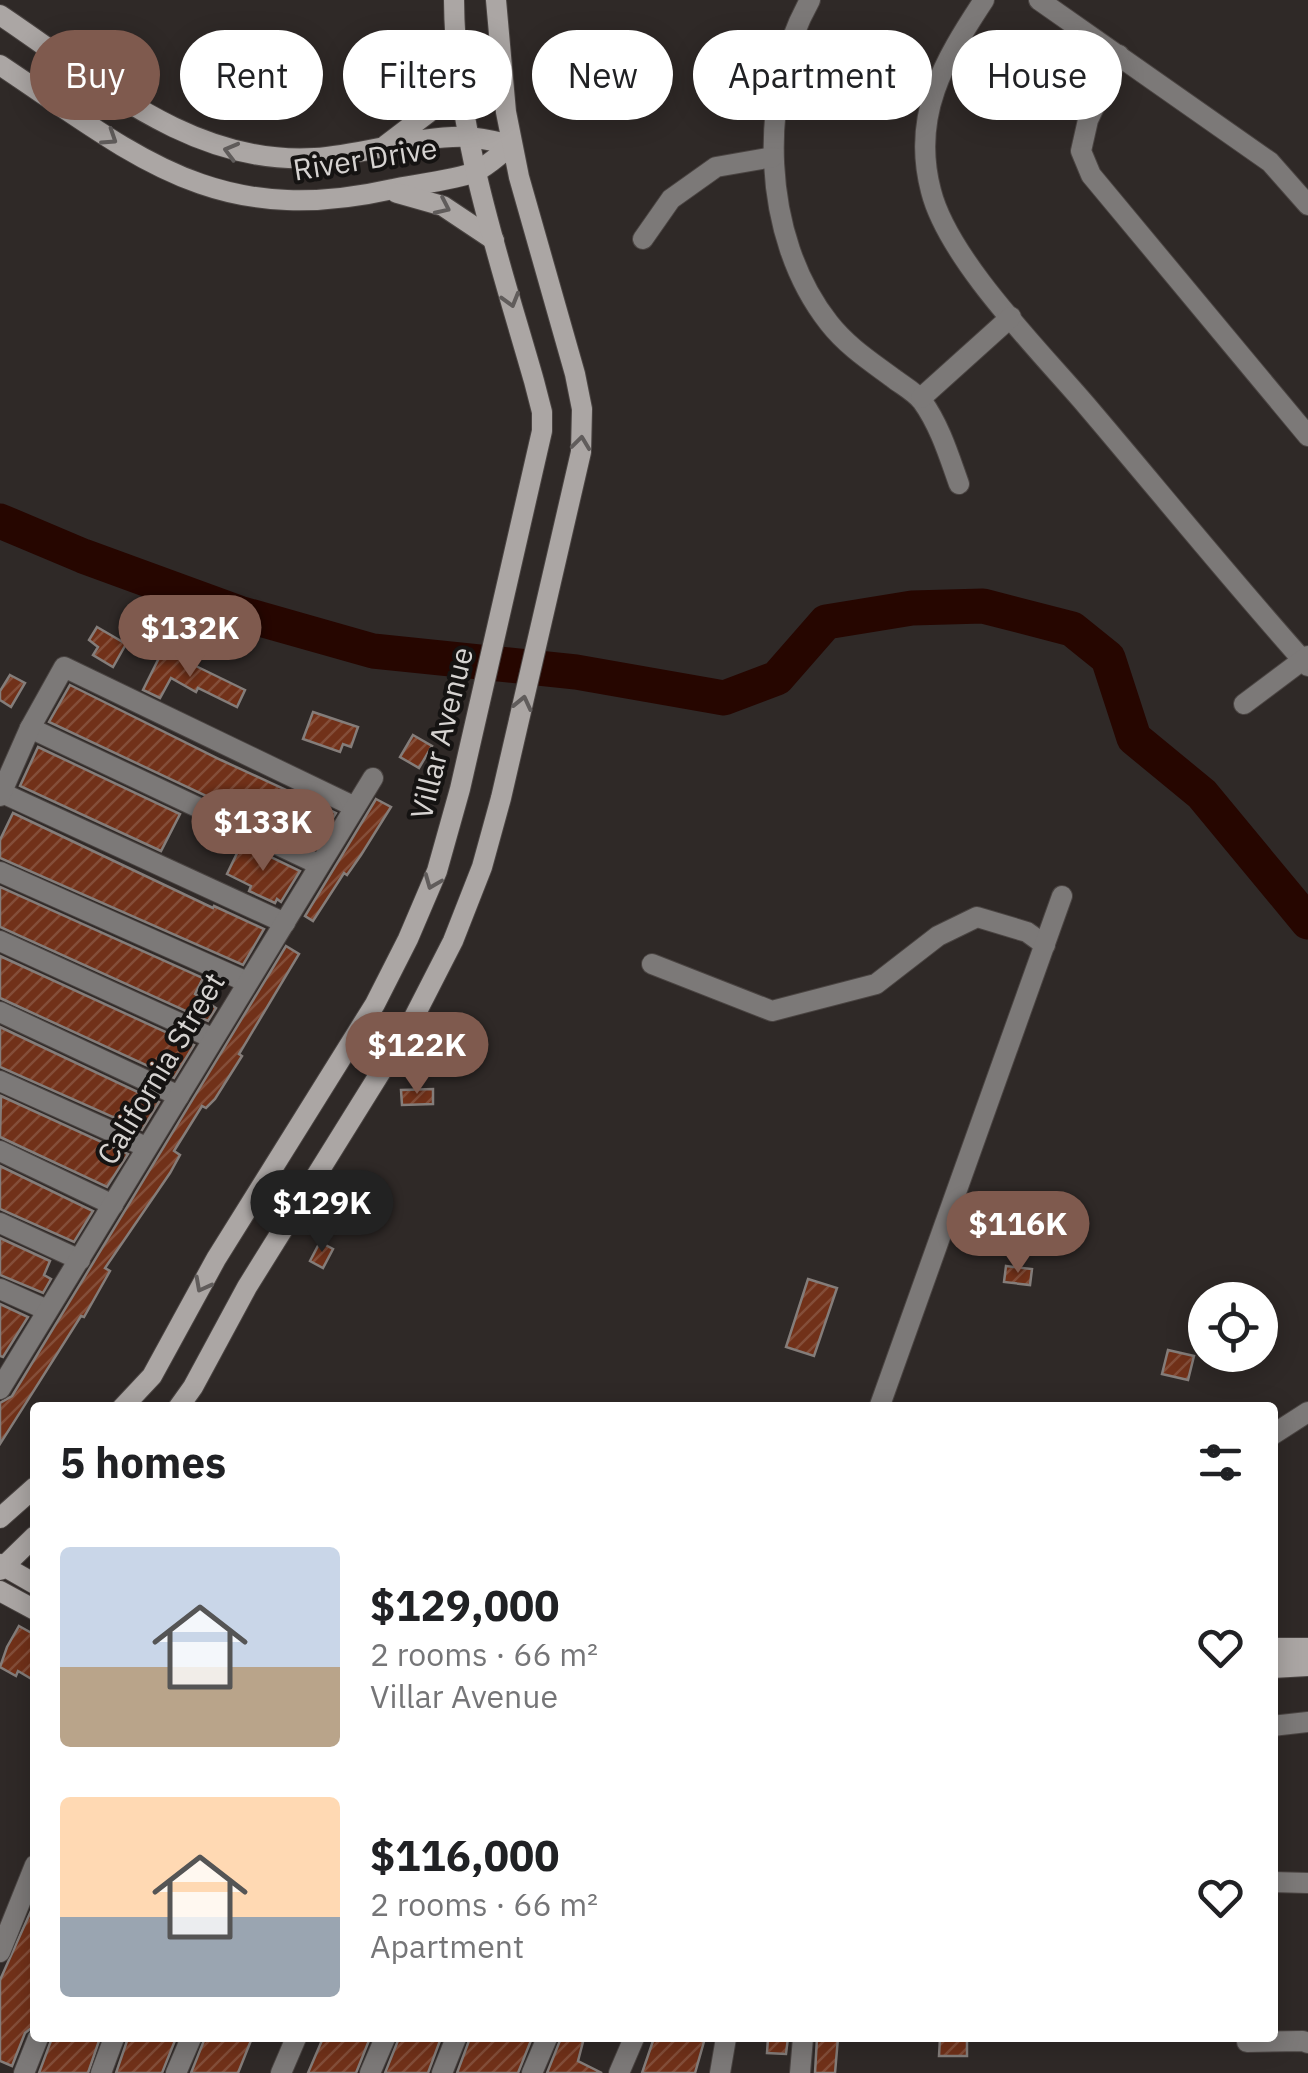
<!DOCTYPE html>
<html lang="en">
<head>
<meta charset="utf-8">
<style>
  body { margin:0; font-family:"IBM Plex Sans",sans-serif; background:#f2f2f2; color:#202124; height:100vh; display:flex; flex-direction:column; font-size:38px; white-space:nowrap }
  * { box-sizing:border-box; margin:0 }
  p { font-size:32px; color:#757577 }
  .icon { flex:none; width:55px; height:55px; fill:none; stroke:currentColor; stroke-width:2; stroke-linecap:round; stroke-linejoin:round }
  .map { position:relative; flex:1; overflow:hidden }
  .details { position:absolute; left:30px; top:1402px; width:1248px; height:640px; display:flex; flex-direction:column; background:#fff; border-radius:10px; box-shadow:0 5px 25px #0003 }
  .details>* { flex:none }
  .top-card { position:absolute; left:30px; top:30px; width:1250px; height:90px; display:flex; gap:20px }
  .controls { position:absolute; left:1188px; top:1282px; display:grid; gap:20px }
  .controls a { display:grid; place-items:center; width:90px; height:90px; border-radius:50%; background:#fff; box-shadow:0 5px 25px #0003; font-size:50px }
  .price { position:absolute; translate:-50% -85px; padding:0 22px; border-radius:35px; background:#7f5a4e; color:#fff; font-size:32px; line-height:65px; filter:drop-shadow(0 2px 5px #0008) }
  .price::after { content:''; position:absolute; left:50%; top:60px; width:30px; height:22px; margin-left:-15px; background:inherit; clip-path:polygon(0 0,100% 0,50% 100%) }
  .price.on { background:#222; color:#fff }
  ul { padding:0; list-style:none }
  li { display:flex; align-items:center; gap:30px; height:250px; padding:0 30px }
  li span { display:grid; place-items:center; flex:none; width:280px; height:200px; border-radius:10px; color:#555 }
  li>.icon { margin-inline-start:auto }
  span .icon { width:120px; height:120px; fill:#fffc; stroke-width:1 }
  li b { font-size:42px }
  h2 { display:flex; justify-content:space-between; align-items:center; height:120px; padding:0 30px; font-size:42px }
  .chip { padding:0 35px; border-radius:45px; background:#fff; box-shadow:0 5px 25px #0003; font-size:35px; line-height:90px }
  .chip.on { background:#7f5a4e; color:#fff }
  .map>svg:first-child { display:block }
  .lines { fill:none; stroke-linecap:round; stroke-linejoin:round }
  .river { stroke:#260600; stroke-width:35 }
  .building { fill:url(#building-hatch); stroke:#847d7a; stroke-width:2.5 }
  .street-casing { stroke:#4a4442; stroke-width:22 }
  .secondary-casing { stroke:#4a4442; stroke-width:22 }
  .street { stroke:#7c7978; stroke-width:20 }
  .secondary { stroke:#aba6a4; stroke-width:20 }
  .oneway { stroke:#605c5b }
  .labels { text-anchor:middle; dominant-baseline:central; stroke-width:8; stroke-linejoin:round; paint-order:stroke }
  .street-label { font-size:30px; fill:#d6d3d1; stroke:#151312 }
</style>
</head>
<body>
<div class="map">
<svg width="1308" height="2073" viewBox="0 0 1308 2073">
  <defs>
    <pattern id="building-hatch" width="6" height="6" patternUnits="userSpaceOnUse" patternTransform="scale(2.5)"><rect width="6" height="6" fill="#713119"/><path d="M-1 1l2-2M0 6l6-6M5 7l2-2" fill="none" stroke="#844e39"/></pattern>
  </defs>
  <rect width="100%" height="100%" fill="#2f2927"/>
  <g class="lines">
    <path class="river" d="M0,521L83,556L239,613L373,651L576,672L724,698L777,678L826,622L912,608L983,606L1072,629L1108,658L1134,738L1202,794L1308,922"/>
  </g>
  <g class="building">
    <path d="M97,627L126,644L113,667L93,655L98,647L89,640Z"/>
    <path d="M163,650L245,690L237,707L198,688L196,692L171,678L160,698L143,690Z"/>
    <path d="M10,675L25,683L11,707L0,700V691Z"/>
    <path d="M70,685L221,760L336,813L315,847L49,722Z"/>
    <path d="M313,712L358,727L351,747L343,744L340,752L303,739Z"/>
    <path d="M413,735L432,746L419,768L400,757Z"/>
    <path d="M38,747L180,814L161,851L20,786Z"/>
    <path d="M376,799L391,807L361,855L347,875L344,873L313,921L305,916Z"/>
    <path d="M13,813L213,908L214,906L264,929L243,965L0,858V840Z"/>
    <path d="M242,843L300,871L281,902L277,899L275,903L249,891L251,886L227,874Z"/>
    <path d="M0,887L203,978L195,994L216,1008L208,1021L0,927Z"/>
    <path d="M286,946L299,954L239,1054L242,1056L215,1099L206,1108L202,1106L174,1151L180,1155L170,1173L105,1268L110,1271L84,1317L81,1316L0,1444V1403L12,1396Z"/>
    <path d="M0,956L194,1045L174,1078L0,998Z"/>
    <path d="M0,1027L159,1102L142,1130L0,1067Z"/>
    <path d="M433,1089V1104L402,1105L401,1090Z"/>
    <path d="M1,1096L128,1154L107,1187L0,1137Z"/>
    <path d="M0,1166L93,1211L74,1242L0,1209Z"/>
    <path d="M0,1238L50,1261L44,1275L51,1279L43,1293L0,1275Z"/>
    <path d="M320,1242L333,1249L323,1268L310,1261Z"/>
    <path d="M1006,1266L1032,1269L1030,1285L1004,1282Z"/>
    <path d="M808,1279L837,1288L814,1356L786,1347Z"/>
    <path d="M0,1304L28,1317L3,1357L0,1356Z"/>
    <path d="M1168,1350L1194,1356L1188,1380L1162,1374Z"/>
    <path d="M19,1626L35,1635V1681L18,1671L16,1676L0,1667L7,1647Z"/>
    <path d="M35,1902V2025L25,2033L12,2066L0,2061V1980Z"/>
    <path d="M52,2038H100L88,2073H39Z"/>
    <path d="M128,2038H176L162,2073H116Z"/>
    <path d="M205,2038H252L238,2073H191Z"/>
    <path d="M323,2038H370L356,2073H308Z"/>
    <path d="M399,2038H441L428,2073H385Z"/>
    <path d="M470,2038H532L518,2073H457Z"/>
    <path d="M561,2038H584L578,2061L602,2073H547Z"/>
    <path d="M654,2038H705L695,2073H642Z"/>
    <path d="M768,2038H788L786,2054L767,2053Z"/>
    <path d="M817,2038H838L835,2073H815Z"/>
    <path d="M940,2038H967V2056H939Z"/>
  </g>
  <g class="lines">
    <g class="street-casing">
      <g id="street">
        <path d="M810,0C757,94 761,237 829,323C847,346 870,361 893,378C902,385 915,392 922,401C940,426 949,456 959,484"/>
        <path d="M984,0C944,61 911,115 931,191C948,259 1039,350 1086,405C1160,492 1232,581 1308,666"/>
        <path d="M1039,0L1270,162L1308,205"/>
        <path d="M1119,55L1088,120L1081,151L1091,175L1308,436"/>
        <path d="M643,239L671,199L716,167L773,157"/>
        <path d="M921,398L1011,317"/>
        <path d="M1244,704L1308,656"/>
        <path d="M30,728L318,864"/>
        <path d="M0,792L285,923"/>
        <path d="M0,796L30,728L64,667L355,807"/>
        <path d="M0,872L247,982"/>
        <path d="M0,941L212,1038"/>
        <path d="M652,964L772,1011L876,984L938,936L977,917L1027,932L1045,945"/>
        <path d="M0,1012L179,1096"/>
        <path d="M0,1081L146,1147"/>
        <path d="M0,1151L113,1205"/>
        <path d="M0,1223L80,1260"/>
        <path d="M0,1289L47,1310"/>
        <path d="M0,1389L373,778"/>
        <path d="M879,1408L1062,896"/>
        <path d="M1272,1435L1308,1412"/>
        <path d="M1272,1726L1308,1722"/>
        <path d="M1272,1882L1308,1883"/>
        <path d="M0,1952L35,1865"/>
        <path d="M1247,2042L1303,2041L1308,2043"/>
        <path d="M24,2073L38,2038"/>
        <path d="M101,2073L114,2038"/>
        <path d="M176,2073L191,2038"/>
        <path d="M281,2073L296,2038"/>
        <path d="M370,2073L385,2038"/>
        <path d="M442,2073L456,2038"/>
        <path d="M532,2073L547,2038"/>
        <path d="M619,2073L634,2038"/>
        <path d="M720,2073L726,2038"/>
        <path d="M800,2073L803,2038"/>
      </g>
    </g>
    <g class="secondary-casing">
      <g id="secondary">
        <path d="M0,15C96,79 192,166 315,158C363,155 420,135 467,137C482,138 498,142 512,145"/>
        <path d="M0,65C138,157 215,229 393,189C413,185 459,179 475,172C488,166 501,153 512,145"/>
        <path d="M386,145L428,113L456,62"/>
        <path d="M397,193L443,206L494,240"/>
        <path d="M122,1408L152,1376L216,1259L375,1004L408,939L437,871L460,789L542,431V412L534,381C498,255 455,132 454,0"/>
        <path d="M178,1408L193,1387L247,1287L410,1025L453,941L482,867L501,798L581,452L582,409L575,374L519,177L506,112L496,0"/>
        <path d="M0,1518L35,1487"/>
        <path d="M0,1564L35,1584"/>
        <path d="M0,1570L35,1536"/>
        <path d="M0,1591L35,1610"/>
        <path d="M1272,1648H1308"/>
        <path d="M1272,1668L1308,1666"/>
      </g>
    </g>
    <use href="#street" class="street"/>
    <use href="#secondary" class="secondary"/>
  </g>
  <defs><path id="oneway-chevron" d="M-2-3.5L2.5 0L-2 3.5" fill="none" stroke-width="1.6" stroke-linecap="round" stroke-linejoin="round" transform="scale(2.5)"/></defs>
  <g class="oneway">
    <use href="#oneway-chevron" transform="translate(110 138) rotate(33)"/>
    <use href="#oneway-chevron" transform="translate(231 151) rotate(-165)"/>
    <use href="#oneway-chevron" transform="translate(443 207) rotate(25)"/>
    <use href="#oneway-chevron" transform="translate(511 300) rotate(74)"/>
    <use href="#oneway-chevron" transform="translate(581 443) rotate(-83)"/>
    <use href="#oneway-chevron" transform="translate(523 703) rotate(-77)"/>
    <use href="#oneway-chevron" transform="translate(432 882) rotate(112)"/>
    <use href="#oneway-chevron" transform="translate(202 1285) rotate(118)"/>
  </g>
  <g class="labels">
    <g class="street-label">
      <text transform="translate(365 158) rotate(-9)">River Drive</text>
      <text transform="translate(441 733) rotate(-76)">Villar Avenue</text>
      <text transform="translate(160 1068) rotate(-59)">California Street</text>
    </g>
  </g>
</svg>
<div class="controls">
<a><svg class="icon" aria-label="locate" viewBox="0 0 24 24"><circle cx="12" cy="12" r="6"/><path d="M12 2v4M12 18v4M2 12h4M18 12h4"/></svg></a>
</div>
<b class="price" style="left:190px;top:680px">$132K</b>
<b class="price" style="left:263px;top:874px">$133K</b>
<b class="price" style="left:417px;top:1097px">$122K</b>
<b class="price on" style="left:322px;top:1255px">$129K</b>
<b class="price" style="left:1018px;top:1276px">$116K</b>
<div class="top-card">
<a class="chip on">Buy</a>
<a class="chip">Rent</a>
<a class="chip">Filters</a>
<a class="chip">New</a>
<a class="chip">Apartment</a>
<a class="chip">House</a>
</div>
<section class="details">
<h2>5 homes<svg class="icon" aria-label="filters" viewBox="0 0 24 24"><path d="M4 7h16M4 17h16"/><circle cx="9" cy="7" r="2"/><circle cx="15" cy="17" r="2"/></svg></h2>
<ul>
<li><span style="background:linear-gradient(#c9d6e8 60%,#b9a48a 0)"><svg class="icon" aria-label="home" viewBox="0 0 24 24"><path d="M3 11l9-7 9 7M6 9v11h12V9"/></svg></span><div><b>$129,000</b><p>2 rooms · 66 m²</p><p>Villar Avenue</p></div><svg class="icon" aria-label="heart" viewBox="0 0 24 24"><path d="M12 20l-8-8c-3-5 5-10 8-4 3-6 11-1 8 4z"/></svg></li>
<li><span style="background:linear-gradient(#ffd9b3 60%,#9aa5b1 0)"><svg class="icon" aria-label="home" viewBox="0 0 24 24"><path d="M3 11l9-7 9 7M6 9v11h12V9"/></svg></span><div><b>$116,000</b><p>2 rooms · 66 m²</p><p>Apartment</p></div><svg class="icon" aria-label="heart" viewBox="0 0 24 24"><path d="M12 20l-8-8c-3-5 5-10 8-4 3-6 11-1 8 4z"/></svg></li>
</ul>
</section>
</div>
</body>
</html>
